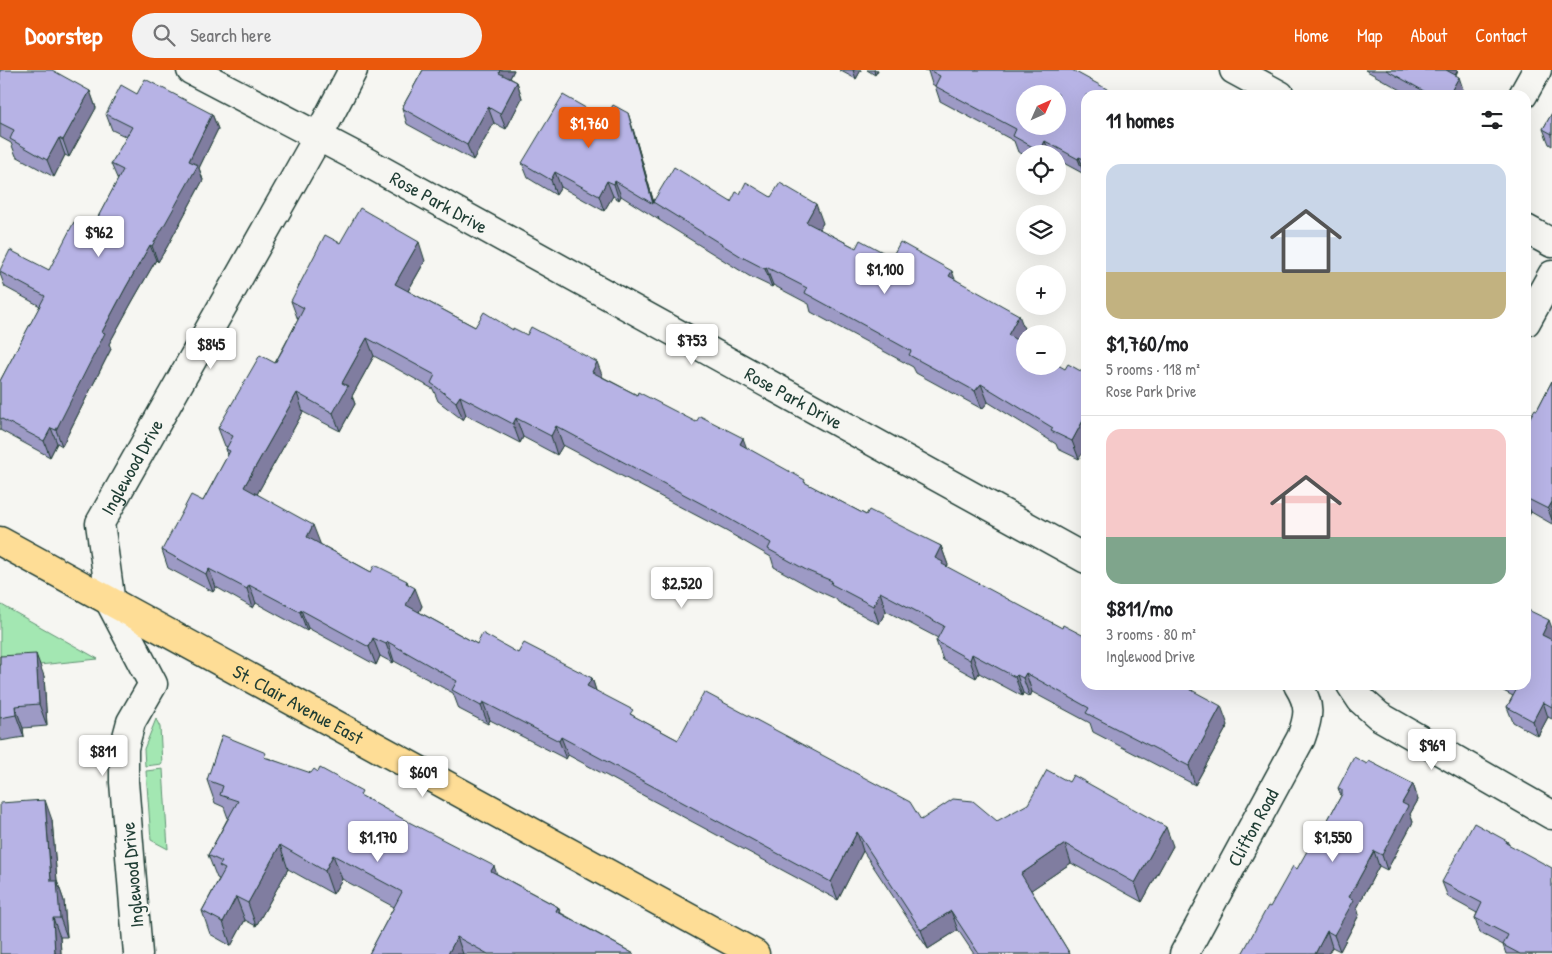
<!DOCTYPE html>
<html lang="en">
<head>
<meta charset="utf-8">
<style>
  body { margin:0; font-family:"Patrick Hand",sans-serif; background:#f2f2f2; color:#202124; height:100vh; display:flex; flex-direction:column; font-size:19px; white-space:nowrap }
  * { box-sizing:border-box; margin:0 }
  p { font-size:16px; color:#757577 }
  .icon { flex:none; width:28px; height:28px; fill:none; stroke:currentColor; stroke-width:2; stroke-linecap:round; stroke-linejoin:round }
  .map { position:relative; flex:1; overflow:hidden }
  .details { position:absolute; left:1081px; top:20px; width:450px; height:600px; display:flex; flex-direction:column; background:#fff; border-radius:15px; box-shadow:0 5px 20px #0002 }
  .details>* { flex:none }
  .needle { width:32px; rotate:45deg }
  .fabs { position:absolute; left:1016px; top:15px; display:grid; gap:10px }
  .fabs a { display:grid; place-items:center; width:50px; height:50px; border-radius:50%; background:#fff; box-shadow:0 5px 20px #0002; font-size:25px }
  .price { position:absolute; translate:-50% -42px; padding:0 11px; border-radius:5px; background:#fff; color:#222; font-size:16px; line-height:32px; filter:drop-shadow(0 1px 2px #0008) }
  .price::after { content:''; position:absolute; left:50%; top:30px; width:15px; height:11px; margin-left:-8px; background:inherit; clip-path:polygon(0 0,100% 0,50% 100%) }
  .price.active { background:#ea580c; color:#fff }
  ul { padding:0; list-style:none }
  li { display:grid; align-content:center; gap:10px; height:265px; padding:0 25px }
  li+li { border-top:1px solid #e0e0e0 }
  li span { display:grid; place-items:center; height:155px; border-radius:15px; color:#555 }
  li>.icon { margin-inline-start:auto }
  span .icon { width:90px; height:90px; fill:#fffc; stroke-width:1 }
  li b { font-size:21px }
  h2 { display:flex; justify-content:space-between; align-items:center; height:60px; padding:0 25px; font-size:21px }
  header { display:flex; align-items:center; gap:30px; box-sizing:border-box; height:70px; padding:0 25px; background:#ea580c; color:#fff }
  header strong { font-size:24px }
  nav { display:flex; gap:28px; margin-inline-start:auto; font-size:18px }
  .search { width:350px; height:45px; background:#f2f2f2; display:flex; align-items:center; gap:12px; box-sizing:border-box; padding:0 18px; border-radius:28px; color:#757577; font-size:19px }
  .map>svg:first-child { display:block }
  .green { fill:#a3e7b2; stroke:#619273 }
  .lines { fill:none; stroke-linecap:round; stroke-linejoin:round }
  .minor-casing { stroke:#1f3d34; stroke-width:31 }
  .major-casing { stroke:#1f3d34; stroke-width:31 }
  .minor { stroke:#f6f6f2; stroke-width:28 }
  .major { stroke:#fedd96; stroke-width:28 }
  .wall { fill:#9d9ac5; stroke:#1f3d34 }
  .shaded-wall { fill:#807da0; stroke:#1f3d34 }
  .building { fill:#b7b3e5; stroke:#1f3d34; fill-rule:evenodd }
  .labels { text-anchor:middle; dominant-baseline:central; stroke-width:5; stroke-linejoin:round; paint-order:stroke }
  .street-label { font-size:19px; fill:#1f3d34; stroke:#f6f6f2 }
</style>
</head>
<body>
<header>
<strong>Doorstep</strong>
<div class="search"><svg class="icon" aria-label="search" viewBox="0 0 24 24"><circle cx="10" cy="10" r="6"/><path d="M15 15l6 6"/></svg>Search here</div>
<nav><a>Home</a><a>Map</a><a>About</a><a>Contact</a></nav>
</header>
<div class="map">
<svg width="1552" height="884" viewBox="0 0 1552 884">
  <rect width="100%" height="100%" fill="#f6f6f2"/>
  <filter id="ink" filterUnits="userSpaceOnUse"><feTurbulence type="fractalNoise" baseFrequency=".02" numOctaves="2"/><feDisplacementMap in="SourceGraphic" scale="10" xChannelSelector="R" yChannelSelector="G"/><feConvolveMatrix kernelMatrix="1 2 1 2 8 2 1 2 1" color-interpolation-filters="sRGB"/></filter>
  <g filter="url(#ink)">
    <g class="green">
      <path d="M0,534L98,589L0,599Z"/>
      <path d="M156,649L160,657L162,694L145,696L144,679Z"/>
      <path d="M163,699L168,779L151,770L146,701Z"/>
    </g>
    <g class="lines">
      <g class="minor-casing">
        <g id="minor">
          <path id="s1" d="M191,0L361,89L1086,489"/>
          <path d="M1234,0L1280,25"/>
          <path d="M1523,25L1537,0"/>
          <path d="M1526,159L1552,173"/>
          <path d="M1526,252L1552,205"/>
          <path d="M1351,615L1361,630L1379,646L1552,745"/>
          <path id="s2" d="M138,884L124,712V678L131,652L153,614L111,534L100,453L318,67L353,0"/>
          <path id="s3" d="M1184,884L1301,668C1309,646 1311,636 1298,615"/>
        </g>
      </g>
      <g class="major-casing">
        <g id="major">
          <path id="s4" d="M0,471L755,884"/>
        </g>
      </g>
      <use href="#minor" class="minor"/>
      <use href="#major" class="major"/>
    </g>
    <g class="wall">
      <path d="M0,0L90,21L96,38L69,87L65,85L54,107L16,86L11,73L0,67Z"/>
      <path d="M423,0H514L510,8L517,12L522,28L506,59L494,53L473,90L407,54L402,38Z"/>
      <path d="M839,0H861L856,9Z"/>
      <path d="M867,0H878L875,5Z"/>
      <path d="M925,0H1072L1086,25V103L1085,102L1084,104L1058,90V84H1025V85L1018,82L1014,71L940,31L935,16L932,14L928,1Z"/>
      <path d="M1365,0H1458L1456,5L1464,22L1463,25H1410Z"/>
      <path d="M137,24L212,44L218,59L199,98L203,110L167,177L158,192L156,190L132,232L109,274L111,279L62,376L57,373L50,387L0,360V311L40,236L5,217L0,204V200H49L91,160L118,110L111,94L127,67L112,60L106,44Z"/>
      <path d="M1552,43V76L1549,74L1543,59Z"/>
      <path d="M605,49L633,59L653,130L731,132L740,124L771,127L823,153L819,159L856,178L892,187L955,209L1026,264L1021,273L1058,296L1079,389L1058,379L1056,374L988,332L982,339L916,303L913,297L811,242L809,234L773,215L772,217L749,206L659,150L658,147L659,150L621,126L619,130L613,126L604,141L561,117L556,125L528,108L522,93Z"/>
      <path d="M340,173L425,191L408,221L475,257L513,260L637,325L746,378L807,414L866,445L941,476L948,495L947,497L1086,615H1190L1192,621L1228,655L1195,715L1093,662L1090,653L1032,622L1030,627L1023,623L1022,626L979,603L976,608L943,590L936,571L938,568L886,541L879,554L838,532L836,529L814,519L774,497L771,487L726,461L563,375L557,385L523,367L520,373L466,345L463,350L438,331L433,319L374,286L352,326L355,334L340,361L303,342L257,424L320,473V474L371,502L408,515L422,536L419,542L477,574L518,583L592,608L596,621L635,647L678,670L921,750L997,751L1173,776L1142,832L1071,793L1031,820L1070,884H974L958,860L928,879L863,781L838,830L568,685L566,689L490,650L488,654L459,639L453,623L394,591L393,593L380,586L376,595L308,558L307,561L256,533L253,538L216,517L213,522L168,498L162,480L203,431L228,385L226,379L227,377L225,376L218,358L275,293L298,250L291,231Z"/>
      <path d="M1552,311V454L1531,442L1526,451V354L1537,340Z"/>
      <path d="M1552,558V649L1548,647L1538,666L1513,652L1507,637L1513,626L1492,615H1526Z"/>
      <path d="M0,586L44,606L47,656L23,658L24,667L0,671Z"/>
      <path d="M1421,615H1434L1431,620Z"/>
      <path d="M268,688L365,728L497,804L558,837L561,843L634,884H369L394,837L342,809L333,824L288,799L256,856L245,850L231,876L210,864L202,841L219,809L217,808L208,785L228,748L224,737L215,733L207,710Z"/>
      <path d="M1367,694L1413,714L1418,730L1410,744L1413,752L1387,800L1379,796L1357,838L1359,845L1340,881L1332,877L1328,884H1242L1319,766L1341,726L1338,718Z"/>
      <path d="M52,750L57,811L64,831L67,867H60L61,884H0Z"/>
      <path d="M1507,771L1509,775L1552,884H1506L1503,875L1480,863L1475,848L1477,843L1448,827L1442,812Z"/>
    </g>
    <g class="shaded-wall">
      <path d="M500,0H514L505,18L499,3Z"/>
      <path d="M853,0H861L856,9Z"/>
      <path d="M874,0H878L875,5Z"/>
      <path d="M1446,0H1458L1453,9Z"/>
      <path d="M1459,7L1464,22L1463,25H1449Z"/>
      <path d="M517,12L522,28L506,59L500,44Z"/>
      <path d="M90,21L96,38L69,87L63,70Z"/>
      <path d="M488,37L494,53L473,90L467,75Z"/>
      <path d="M628,43L633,59L654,133L653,132Z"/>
      <path d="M212,44L218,59L199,98L203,110L167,177L158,192L152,176L189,91Z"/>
      <path d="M59,68L65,85L54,107L47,90Z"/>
      <path d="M1045,71L1050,84H1041L1040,81Z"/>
      <path d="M1079,87L1085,102L1084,104L1078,89Z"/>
      <path d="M555,102L561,117L556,125L551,110Z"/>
      <path d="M607,111L613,126L604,141L599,126Z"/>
      <path d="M615,111L621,126L619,130L614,114Z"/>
      <path d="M816,134L823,153L813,170L806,152Z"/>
      <path d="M419,172L425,191L401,233L395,214Z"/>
      <path d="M150,175L156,190L132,232L109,274L111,279L62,376L56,360L102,262L126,217Z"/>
      <path d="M766,197L773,215L772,217L765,199Z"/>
      <path d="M952,201L959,220L949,206Z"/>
      <path d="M1019,245L1026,264H1025V266L1015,283L1008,265Z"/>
      <path d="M367,268L374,286L352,326L355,334L340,361L333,343L342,313Z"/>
      <path d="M597,292L604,310L592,302Z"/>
      <path d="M981,314L988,332L982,339L975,321Z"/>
      <path d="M297,323L303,342L251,435L244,417Z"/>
      <path d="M460,326L466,345L463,350L456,332Z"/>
      <path d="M1086,345V376L1079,389L1072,371Z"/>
      <path d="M516,348L523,367L520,373L513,354Z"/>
      <path d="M556,356L563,375L557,385L551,366Z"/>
      <path d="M51,358L57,373L50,387L44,371Z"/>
      <path d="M743,368L750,387L740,374Z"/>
      <path d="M1526,430L1531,442L1526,451Z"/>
      <path d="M1552,432V450L1548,439Z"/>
      <path d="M313,455L320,473L314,485L307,467Z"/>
      <path d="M941,476L948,495L946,499L935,488Z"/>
      <path d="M209,499L216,517L213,522L206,504Z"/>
      <path d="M407,511L412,524L415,518L422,536L413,553L406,535V513Z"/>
      <path d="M249,515L256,533L253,538L247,519Z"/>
      <path d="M880,522L886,541L879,554L873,536Z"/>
      <path d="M301,540L308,558L307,561L300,542Z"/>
      <path d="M1549,550L1552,558V571L1542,565Z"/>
      <path d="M373,568L380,586L376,595L369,577Z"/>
      <path d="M388,572L394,591L393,593L386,574Z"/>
      <path d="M36,584L44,606L47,656L39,634Z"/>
      <path d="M972,584L979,603L976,608L970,590Z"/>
      <path d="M1026,603L1032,622L1030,627L1023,608Z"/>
      <path d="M1017,605L1023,623L1022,626L1015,607Z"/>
      <path d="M592,608L598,627L587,616Z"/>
      <path d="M1185,615H1190L1195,627L1184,616Z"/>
      <path d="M1429,615H1434L1431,620Z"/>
      <path d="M483,632L490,650L488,654L481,636Z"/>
      <path d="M1543,632L1548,647L1538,666L1533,651Z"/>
      <path d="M15,636L23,658L24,667L16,645Z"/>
      <path d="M1221,636L1228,655L1195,715L1189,696Z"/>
      <path d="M561,667L568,685L566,689L559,671Z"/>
      <path d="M1413,714L1418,730L1410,744L1413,752L1387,800L1382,785L1402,733Z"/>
      <path d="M45,730L52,750L57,811L64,831L67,867L60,848L51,811Z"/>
      <path d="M1166,757L1173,776L1142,832L1135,813Z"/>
      <path d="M857,762L863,781L838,830L831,812Z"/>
      <path d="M1065,774L1071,793L1027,823L1021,804Z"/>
      <path d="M280,775L288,799L256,856L248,833Z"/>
      <path d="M1374,781L1379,796L1357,838L1359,845L1340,881L1334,865L1349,827Z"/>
      <path d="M333,785L342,809L333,824L325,801Z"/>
      <path d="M494,796L502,819L491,801Z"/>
      <path d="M236,827L245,850L231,876L223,852Z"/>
      <path d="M558,837L567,860L556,841Z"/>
      <path d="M951,841L958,860L928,879L921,860Z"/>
      <path d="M53,848L60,867L61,884H55Z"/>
      <path d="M1327,861L1332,877L1328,884H1315Z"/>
      <path d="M457,867L463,884H448Z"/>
    </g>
    <g class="building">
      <path d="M0,0H52L90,21L63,70L59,68L47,90L10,69L14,60L0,53Z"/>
      <path d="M423,0H500L499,3L517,12L500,44L488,37L467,75L402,38Z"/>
      <path d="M929,0H1072L1118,25H1086V90L1079,87L1078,89L1045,71L1040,81L1013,66L1016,59L935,16L940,6ZM1025,24H1058V56H1025Z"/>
      <path d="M1386,0H1446L1459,7L1449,25H1431Z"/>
      <path d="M145,9L212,44L189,91L198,95L161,161L152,176L150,175L126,217L102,262L105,263L56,360L51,358L44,371L0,348V311L45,226L0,202V200L10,180L49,200L74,152L91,160L123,100L111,94L132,57L106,44L121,15L137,24Z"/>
      <path d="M563,25L605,49L613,35L628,43L653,134L615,111L614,114L607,111L599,126L555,102L551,110L522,93Z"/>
      <path d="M1552,43V64L1543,59Z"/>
      <path d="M674,97L731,132L736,122L740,124L746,112L771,127L780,113L816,134L806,152L856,178L860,170L892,187L900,172L952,201L949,206L1019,245L1008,265L1025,275V296H1058V295L1065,299L1068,294L1086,304V345L1072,371L1051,361L1053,358L981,314L975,321L909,285L911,281L805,223L807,218L766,197L765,199L742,187L653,132Z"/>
      <path d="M360,138L419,172L395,214L475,257L484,242L513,260V258L527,265L531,257L597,292L592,302L637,325L638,322L696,352L700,346L743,368L740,374L805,410L804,412L866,445L869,440L941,476L935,488L943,492L942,494L1062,558L1063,555L1086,567V615H1185L1184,616L1221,636L1189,696L1086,643L1089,638L1026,603L1023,608L1017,605L1015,607L972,584L970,590L936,571L944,556L880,522L873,536L831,514L832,511L808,501L768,479L771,473L719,443L556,356L551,366L516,348L513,354L460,326L456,332L431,313L435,305L367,268L342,313L348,316L333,343L297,323L244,417L313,455L307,467L371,502L375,495L407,511L406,513L415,518L406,535L477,574L482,563L518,583L524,573L592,608L587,616L633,640L630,644L678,670L704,622L910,732L921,750L953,729L973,731L997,751L1028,734L1047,700L1069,712L1073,705L1166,757L1135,813L1065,774L1021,804L1070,884H979L951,841L921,860L857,762L831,812L561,667L559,671L483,632L481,636L452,620L457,611L388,572L386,574L373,568L369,577L301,540L300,542L249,515L247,519L209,499L206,504L162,480L191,425L203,431L230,381L226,379L233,366L218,358L260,285L275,293L282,281L304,238L291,231L325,165L340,173Z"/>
      <path d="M1552,311V432L1548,439L1526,428V354L1535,339L1537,340Z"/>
      <path d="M1526,539L1549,550L1542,565L1552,570V637L1543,632L1533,651L1507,637L1518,617L1514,615H1526Z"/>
      <path d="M36,584L39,634L15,636L16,645L0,648V586Z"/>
      <path d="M222,665L266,683L264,687L311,703L314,699L318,702L320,698L362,721L360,725L405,750L494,796L491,801L558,837L556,841L634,884H488L457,867L448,884H369L402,822L333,785L325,801L280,775L248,833L236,827L223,852L202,841L225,799L219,796L222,792L208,785L238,731L220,725L223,716L207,710Z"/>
      <path d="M1354,687L1367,694L1369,691L1413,714L1402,733L1408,736L1382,785L1374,781L1349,827L1354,830L1334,865L1327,861L1315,884H1242L1268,836L1270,837L1293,796L1297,799L1316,765L1319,766L1342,724V720L1338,718Z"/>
      <path d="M45,730L51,811H57L60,848H53L55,884H0V733Z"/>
      <path d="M1474,753L1507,771L1506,773L1552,798V884H1520L1503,875L1508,865L1475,848L1482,833L1442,812Z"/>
    </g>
  </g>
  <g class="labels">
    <g class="street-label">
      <text stroke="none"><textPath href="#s1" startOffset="281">Rose Park Drive</textPath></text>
      <text stroke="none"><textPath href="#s1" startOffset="686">Rose Park Drive</textPath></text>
      <text stroke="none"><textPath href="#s2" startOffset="514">Inglewood Drive</textPath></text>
      <text stroke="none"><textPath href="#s4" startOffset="340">St. Clair Avenue East</textPath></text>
      <text stroke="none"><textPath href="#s3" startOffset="144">Clifton Road</textPath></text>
      <text transform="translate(132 805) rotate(-95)">Inglewood Drive</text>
    </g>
  </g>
</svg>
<div class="fabs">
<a><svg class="needle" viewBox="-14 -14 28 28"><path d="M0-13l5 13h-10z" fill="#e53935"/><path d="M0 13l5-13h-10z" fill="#757577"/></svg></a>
<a><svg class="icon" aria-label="locate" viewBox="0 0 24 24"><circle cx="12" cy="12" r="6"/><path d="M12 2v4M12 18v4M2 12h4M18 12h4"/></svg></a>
<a><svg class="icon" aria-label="layers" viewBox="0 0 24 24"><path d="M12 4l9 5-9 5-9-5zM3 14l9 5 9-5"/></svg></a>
<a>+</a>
<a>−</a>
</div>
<b class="price active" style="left:589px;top:79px">$1,760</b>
<b class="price" style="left:99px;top:188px">$962</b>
<b class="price" style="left:885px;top:225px">$1,100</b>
<b class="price" style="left:692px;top:296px">$753</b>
<b class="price" style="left:211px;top:300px">$845</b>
<b class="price" style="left:682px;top:539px">$2,520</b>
<b class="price" style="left:1432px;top:701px">$969</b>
<b class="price" style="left:103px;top:707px">$811</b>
<b class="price" style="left:423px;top:728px">$609</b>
<b class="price" style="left:378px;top:793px">$1,170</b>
<b class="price" style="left:1333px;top:793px">$1,550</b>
<section class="details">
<h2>11 homes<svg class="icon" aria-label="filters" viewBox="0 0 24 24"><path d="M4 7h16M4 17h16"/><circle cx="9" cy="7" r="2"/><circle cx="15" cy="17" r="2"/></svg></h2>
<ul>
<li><span style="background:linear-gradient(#c9d6e8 70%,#c2b280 0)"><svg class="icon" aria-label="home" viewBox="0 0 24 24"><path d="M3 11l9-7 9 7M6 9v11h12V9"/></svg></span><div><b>$1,760/mo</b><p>5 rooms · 118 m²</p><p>Rose Park Drive</p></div></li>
<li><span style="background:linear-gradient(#f6c9c9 70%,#7fa58c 0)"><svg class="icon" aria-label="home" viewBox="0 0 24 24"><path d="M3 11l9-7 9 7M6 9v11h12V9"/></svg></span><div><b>$811/mo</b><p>3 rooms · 80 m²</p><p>Inglewood Drive</p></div></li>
</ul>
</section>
</div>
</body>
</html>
